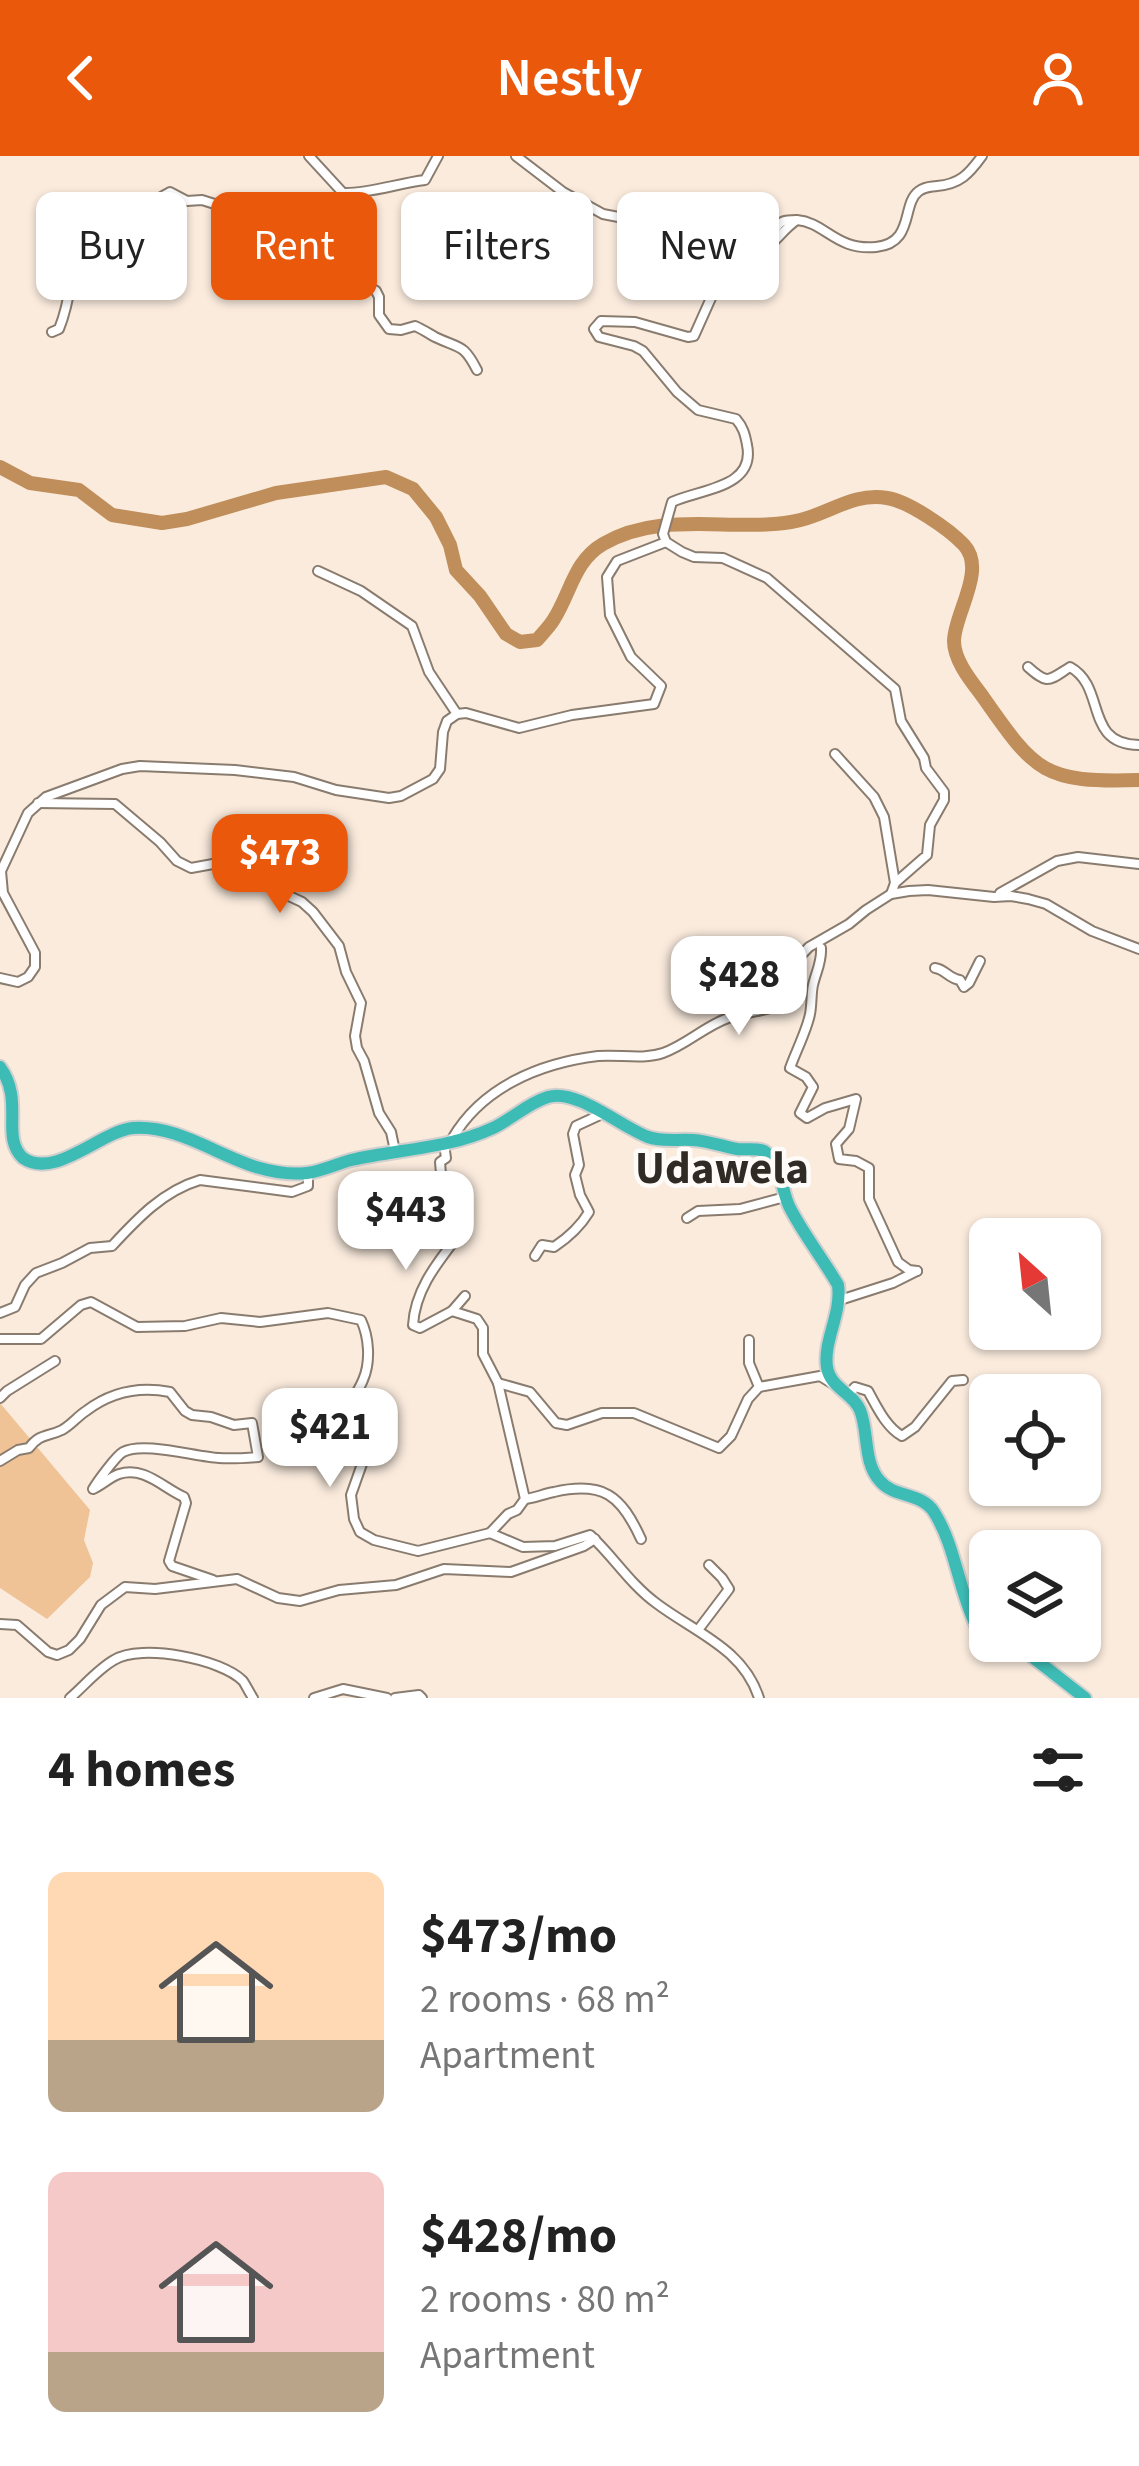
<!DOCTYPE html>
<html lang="en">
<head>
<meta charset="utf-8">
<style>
  body { margin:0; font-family:"Source Sans 3",sans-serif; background:#f2f2f2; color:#222; height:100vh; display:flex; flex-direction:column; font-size:45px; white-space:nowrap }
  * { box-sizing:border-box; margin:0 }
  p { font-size:39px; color:#767676 }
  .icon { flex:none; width:66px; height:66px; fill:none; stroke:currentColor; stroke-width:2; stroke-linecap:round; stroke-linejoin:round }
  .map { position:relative; height:1542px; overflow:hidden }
  .panel { display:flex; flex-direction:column; background:#fff; flex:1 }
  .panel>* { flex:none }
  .banner { position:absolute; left:36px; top:36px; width:1068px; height:108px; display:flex; gap:24px }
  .needle { width:78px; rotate:333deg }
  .controls { position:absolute; left:969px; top:1062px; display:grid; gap:24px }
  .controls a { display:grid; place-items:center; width:132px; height:132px; border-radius:18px; background:#fff; box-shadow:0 3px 9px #0004; font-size:60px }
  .price { position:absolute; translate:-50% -102px; padding:0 27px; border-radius:24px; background:#fff; color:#222; font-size:39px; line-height:78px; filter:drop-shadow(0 3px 6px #0008) }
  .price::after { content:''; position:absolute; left:50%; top:72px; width:36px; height:27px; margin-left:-18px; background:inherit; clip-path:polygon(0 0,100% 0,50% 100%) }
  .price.active { background:#ea580c; color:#fff }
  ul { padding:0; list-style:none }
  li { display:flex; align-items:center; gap:36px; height:300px; padding:0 48px }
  li span { display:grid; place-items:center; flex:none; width:336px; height:240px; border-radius:18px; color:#555 }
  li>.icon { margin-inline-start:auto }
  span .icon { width:144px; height:144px; fill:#fffc; stroke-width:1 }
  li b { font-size:51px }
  h2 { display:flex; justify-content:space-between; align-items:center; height:144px; padding:0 48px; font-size:51px }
  .pill { padding:0 42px; border-radius:18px; background:#fff; box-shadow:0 3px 9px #0004; font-size:42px; line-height:108px }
  .pill.active { background:#ea580c; color:#fff }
  header { display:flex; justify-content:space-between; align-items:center; height:156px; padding:0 48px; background:#ea580c; color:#fff; font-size:54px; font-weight:600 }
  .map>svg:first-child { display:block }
  .green { fill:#f0c396 }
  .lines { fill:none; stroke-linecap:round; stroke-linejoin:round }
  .river { stroke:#bf8e5a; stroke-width:14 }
  .minor-casing { stroke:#897c6f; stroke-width:12 }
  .highway-casing { stroke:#d1d0cf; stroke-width:16 }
  .minor { stroke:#fff; stroke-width:8 }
  .highway { stroke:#3dbcb5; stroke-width:12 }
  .labels { text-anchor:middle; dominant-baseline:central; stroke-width:9; stroke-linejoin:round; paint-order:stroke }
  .district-label { font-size:45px; font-weight:bold; fill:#302b25; stroke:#fefbf8 }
</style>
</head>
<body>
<header><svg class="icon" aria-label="back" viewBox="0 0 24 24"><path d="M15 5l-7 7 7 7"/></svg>Nestly<svg class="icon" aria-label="person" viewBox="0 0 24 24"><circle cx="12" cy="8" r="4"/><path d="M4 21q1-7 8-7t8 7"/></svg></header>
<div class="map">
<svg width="1139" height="1542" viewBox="0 0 1139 1542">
  <rect width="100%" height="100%" fill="#faebdd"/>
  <path class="green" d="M0,1247L90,1354L84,1384L93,1407L90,1421L47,1463L0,1432Z"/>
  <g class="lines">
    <path class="river" d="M0,311L30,327L79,334L112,359L162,367L187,363L276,337L386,321L413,333L436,361L450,389L456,414L480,440L506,478L520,486L537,484C543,477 550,470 554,463C571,436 574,405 603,388C661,354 729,376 791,366C826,361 850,336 887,342C908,345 949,373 964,389C987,414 954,458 954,485C954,505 972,526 983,541C1036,617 1044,627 1139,624"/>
    <g class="minor-casing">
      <g id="minor">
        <path d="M309,0L343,37C368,38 399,27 425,24L438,0"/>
        <path d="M516,0L563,36L603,58L644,66L665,51L739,63L758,74L775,75C779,64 786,64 796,64"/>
        <path d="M52,176L59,173C79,124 63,93 105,52C130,64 148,48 170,36L187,45L202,44L221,50L241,60L268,98L327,134L346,137L371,132L376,135L379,141V159L389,173L401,174L415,170C422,173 428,177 435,181C460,193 463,187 477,214"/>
        <path d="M318,415L361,435L412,470L429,516L457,558"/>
        <path d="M1028,511C1048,529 1048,525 1070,511C1107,531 1083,588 1139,589"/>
        <path d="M835,598L874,641L884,661L895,727L891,738"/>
        <path d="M38,647L115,648L160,686L177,705L191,712L213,708L233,714L302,746L313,756L339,790L346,816L361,847L355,880L357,892L364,905L379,957L391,976L395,995"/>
        <path d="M895,727L927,699L930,669L944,644V636L926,612L924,602L901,565L895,533L767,422L723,402L694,401L682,396L666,386L663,378L672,346C700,333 756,332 747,289C745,278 743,271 736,263L698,254L677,236L643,195L634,190L599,181L594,173L601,165L635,166L688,181L694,180L724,113C735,105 748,104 760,97C775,88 783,73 797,64C825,66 836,95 876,91C915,87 901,48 919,35C926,30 930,31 937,30C960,28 969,18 982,0"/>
        <path d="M1000,737L1057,705L1078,701L1139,708"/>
        <path d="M821,792C822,806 816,816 813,829C811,838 812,848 810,858C807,874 796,895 790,912L806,921L813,931L800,957L807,962L825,952L856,943L849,973L836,988L839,1003L856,1005L869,1012V1043L898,1106L909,1114L917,1115"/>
        <path d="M935,812C945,813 949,823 960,824L964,831L969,827L980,805"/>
        <path d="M0,822L18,826L28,821L35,811V797L3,737L1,715L28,657L46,641L122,613L140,610L235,614L294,621L336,634L389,642L401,640L433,623L440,613L443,576L447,565L457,558L466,557L519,572L572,559L654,548L661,530L631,501L610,459L607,421L617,405L666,386"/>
        <path d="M452,983C482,931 540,907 598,900C619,898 642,904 663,897C686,889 705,870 728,862C742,857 758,856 773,851L789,812L809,791L849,768L866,754L891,738L909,735L928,734L994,741L1011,740L1028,743L1046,748L1092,775L1139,793"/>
        <path d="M444,988L446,1002L440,1006L441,1018L432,1044L440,1063L453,1079L454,1085C434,1111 415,1136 413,1169L420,1172L452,1155"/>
        <path d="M687,1062L698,1055L740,1053L785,1041"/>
        <path d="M535,1100L542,1089L554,1091C569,1081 580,1071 589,1056L580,1039L575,1019L579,1009L573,978L576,970L602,958"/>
        <path d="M465,1140L452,1155L477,1163L483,1172V1198L498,1227L530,1236L556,1267L567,1269L602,1257H634L719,1292L731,1280L748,1243L759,1231L820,1220L833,1228"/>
        <path d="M840,1144L893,1127L917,1115"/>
        <path d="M0,1157L15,1151L25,1129L36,1117L62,1107L90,1092L112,1090C137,1063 163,1035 200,1024L292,1036L308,1030V1017"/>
        <path d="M0,1183H41L81,1149L91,1146L137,1171L185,1170L221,1162L260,1166L328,1157L361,1164C369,1181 371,1206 363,1224C359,1234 353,1241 349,1252L363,1287L362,1308L351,1339L354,1363L360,1376L374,1384L418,1395L490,1377L523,1391L555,1390L590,1379C613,1400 630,1428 656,1447C694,1476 743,1492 759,1542"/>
        <path d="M749,1184V1207L759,1231"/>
        <path d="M847,1240L855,1231L868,1235C877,1251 886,1271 902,1280L915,1271L952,1225L963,1224"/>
        <path d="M0,1242L7,1235L55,1205"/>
        <path d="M0,1305L18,1294L29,1292C40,1277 48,1281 62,1274C71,1269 78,1260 86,1255C111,1236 139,1230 170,1236L185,1255L192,1259L211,1261L234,1269L252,1267L258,1301C245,1302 232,1303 219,1302C196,1301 143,1285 123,1296C116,1300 97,1326 93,1333C102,1329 110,1321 119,1318C145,1310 163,1332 184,1341L186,1347L169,1405L172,1410L213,1424"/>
        <path d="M525,1343C535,1342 543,1338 554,1336C603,1325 621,1339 641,1383"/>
        <path d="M490,1377L508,1358L517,1354L525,1343L498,1227"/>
        <path d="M0,1468L17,1469L48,1496L57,1499L69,1494L80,1483L101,1449L125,1431L155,1433L237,1423L278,1442L300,1445L339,1434L396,1429L444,1413L511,1416L584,1390L595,1383"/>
        <path d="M698,1474L729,1433L722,1422L709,1409"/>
        <path d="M70,1542C84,1530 98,1513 114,1504C141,1487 222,1503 243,1525C244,1526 252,1541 253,1542"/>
        <path d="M314,1542L343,1533L387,1542"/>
        <path d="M395,1542L419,1539L422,1542"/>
      </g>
    </g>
    <g class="highway-casing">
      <g id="highway">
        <path d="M0,911C25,945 0,981 23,1002C55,1024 101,975 133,972C194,968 241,1024 307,1017C323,1015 336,1008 351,1004C398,993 448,993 493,972C512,963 528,947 548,941C576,932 621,971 648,981C662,986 677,983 693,984C708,985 722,990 737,993C745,994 757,992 764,995C767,997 769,999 771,1001C782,1014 782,1037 790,1052C804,1079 823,1103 838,1129C842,1158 823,1185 827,1211C830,1232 853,1237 860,1254C869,1276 863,1307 880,1325C894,1342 921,1336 934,1356C956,1391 958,1433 976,1469L990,1475"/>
        <path d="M1012,1485L1085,1542"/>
      </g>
    </g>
    <use href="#minor" class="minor"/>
    <use href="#highway" class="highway"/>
  </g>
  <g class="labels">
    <g class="district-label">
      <text x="722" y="1013">Udawela</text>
    </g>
  </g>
</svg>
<div class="controls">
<a><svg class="needle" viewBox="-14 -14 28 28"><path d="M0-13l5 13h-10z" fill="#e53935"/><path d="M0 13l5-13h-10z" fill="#767676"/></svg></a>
<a><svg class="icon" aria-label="locate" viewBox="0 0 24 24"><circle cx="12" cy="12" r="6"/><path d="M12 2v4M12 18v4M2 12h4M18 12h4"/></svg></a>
<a><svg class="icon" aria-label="layers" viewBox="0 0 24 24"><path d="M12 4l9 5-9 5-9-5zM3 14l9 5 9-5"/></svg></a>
</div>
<b class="price active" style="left:280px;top:760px">$473</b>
<b class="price" style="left:739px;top:882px">$428</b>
<b class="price" style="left:406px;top:1117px">$443</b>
<b class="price" style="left:330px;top:1334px">$421</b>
<div class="banner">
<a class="pill">Buy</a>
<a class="pill active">Rent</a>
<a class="pill">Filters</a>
<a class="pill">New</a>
</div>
</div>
<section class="panel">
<h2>4 homes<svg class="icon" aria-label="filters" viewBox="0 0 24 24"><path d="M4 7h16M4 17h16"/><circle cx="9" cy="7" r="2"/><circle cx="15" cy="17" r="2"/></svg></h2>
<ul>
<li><span style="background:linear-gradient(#ffd9b3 70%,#b9a48a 0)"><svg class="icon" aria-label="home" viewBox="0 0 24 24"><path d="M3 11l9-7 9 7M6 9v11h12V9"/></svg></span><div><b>$473/mo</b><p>2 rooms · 68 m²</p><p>Apartment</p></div></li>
<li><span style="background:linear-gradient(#f6c9c9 75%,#b9a48a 0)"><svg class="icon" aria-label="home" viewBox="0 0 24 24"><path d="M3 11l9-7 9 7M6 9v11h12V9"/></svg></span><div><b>$428/mo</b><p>2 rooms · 80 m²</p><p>Apartment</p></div></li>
</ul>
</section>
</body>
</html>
